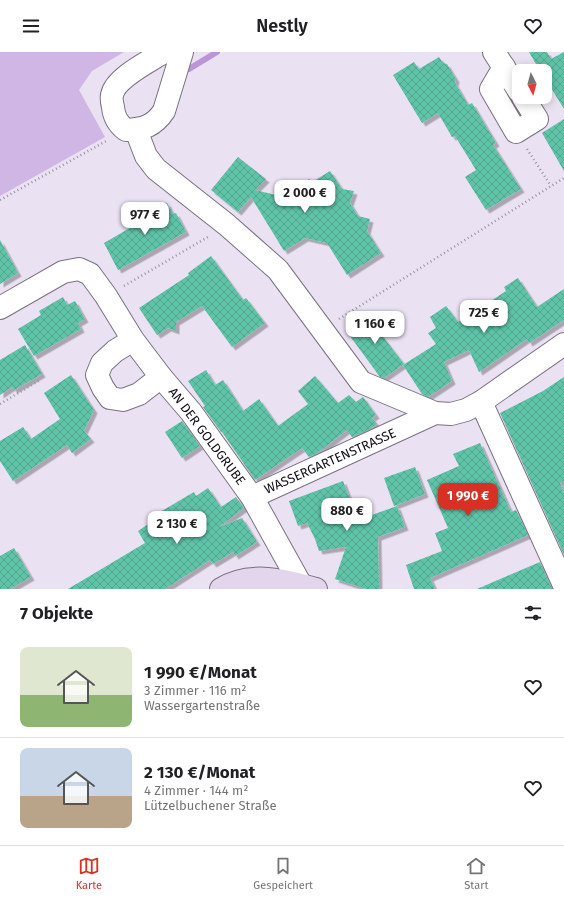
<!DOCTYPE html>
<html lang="de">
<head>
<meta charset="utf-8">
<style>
  body { margin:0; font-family:"Fira Sans",sans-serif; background:#f2f2f2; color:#202124; height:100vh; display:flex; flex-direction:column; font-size:15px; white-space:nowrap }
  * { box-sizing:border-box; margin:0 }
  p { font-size:13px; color:#757577 }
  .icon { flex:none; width:22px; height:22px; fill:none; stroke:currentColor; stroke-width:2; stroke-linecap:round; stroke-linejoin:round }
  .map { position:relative; height:537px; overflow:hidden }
  .panel { display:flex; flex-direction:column; background:#fff; flex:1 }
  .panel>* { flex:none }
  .needle { width:26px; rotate:174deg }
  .fabs { position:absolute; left:512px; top:12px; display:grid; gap:8px }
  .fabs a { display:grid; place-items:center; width:40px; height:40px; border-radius:8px; background:#fff; box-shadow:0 2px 10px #0003; font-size:20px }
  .price { position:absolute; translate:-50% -34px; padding:0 9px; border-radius:8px; background:#fff; color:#222; font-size:13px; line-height:26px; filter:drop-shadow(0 1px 2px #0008) }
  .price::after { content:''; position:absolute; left:50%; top:24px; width:12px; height:9px; margin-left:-6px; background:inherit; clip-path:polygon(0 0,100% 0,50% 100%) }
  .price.selected { background:#d93025; color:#fff }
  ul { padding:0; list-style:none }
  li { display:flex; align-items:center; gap:12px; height:100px; padding:0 20px }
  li+li { border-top:1px solid #e0e0e0 }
  li span { display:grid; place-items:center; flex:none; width:112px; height:80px; border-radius:8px; color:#555 }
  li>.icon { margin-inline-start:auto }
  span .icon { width:48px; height:48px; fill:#fffc; stroke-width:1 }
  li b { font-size:17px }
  h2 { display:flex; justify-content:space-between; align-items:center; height:48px; padding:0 20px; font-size:17px }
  header { display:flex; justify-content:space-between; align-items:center; height:52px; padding:0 20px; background:#fff; font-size:18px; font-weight:600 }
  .tabs { display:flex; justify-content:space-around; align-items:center; height:56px; border-top:1px solid #e0e0e0; background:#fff; font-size:11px; color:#757577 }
  .tabs a { display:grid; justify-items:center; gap:2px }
  .tabs .selected { color:#d93025 }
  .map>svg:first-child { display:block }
  .grass { fill:#d0b6e4 }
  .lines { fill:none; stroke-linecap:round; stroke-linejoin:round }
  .stream { stroke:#bc95d8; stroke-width:6 }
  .building { fill:url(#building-cross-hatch); filter:url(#shadow) }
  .street-casing { stroke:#7a7181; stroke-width:24 }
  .secondary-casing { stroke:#7a7181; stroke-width:24 }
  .path { stroke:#9a93a0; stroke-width:2.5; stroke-dasharray:1 3; stroke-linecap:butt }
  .street { stroke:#fff; stroke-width:22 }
  .secondary { stroke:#e2d5ec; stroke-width:22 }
  .labels { text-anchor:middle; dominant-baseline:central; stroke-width:3; stroke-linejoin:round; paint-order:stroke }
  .street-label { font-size:13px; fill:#110e13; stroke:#fff }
</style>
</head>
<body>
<header><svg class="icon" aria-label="menu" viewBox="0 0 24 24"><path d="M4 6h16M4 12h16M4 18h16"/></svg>Nestly<svg class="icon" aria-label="heart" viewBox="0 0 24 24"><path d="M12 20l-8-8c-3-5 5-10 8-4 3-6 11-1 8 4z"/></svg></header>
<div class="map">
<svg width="564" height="537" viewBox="0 0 564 537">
  <defs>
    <pattern id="building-cross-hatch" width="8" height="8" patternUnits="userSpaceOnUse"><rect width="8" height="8" fill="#5fc3a8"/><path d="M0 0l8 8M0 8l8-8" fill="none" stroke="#52a690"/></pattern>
    <filter id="shadow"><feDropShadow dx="3.5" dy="3.5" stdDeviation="0" flood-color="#0004"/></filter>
  </defs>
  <rect width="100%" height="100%" fill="#eae1f2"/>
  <path class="grass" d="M0,0H124L92,19L79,38L105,85L0,144Z"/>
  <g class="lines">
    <path class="stream" d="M189,17L217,0"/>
  </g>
  <g class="building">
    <path d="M529,0H547L551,7L564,0V57L545,26V19H540Z"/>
    <path d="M439,5L443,11L447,12L456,27L455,31L468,53L472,51L496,91L493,93L521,137L486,158L465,125L476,118L455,84L452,85L438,61L422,71L393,23L414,10L419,17Z"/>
    <path d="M564,67V119L542,81Z"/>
    <path d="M238,105L266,127L255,138L293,147L306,139L308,127L314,129L330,119L342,137L354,139L350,151L358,164L370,167L367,179L381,201L347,223L327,191L305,186L284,199L251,145L238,160L211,138Z"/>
    <path d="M167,151L173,162L176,161L186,180L118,218L104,191L142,169L137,161L151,153L154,158Z"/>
    <path d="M0,188L18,221L0,232Z"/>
    <path d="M211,204L243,248L246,246L265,271L232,295L202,254L176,270V279L168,276L157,283L139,256L189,223L188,221Z"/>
    <path d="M518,226L537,255L564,237V268L529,291L527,287L479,320L469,298L444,310L452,329L428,345L422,342L403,313L436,292L428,281L436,276L430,265L446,254L458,270L467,264V265L506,239L504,235Z"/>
    <path d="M63,245L67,253L75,249L85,267L78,271L81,277L34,304L18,277L41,263L39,259Z"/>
    <path d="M373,259L387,276L380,281L404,312L384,326L380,325L347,280Z"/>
    <path d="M25,293L42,322L14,338L12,335L0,343V308Z"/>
    <path d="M206,318L215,333L223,328L243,359L259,347L278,374L308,352L298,339L315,324L338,351L349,343L356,350L363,345L376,363L372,366L377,372L370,377L352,385L347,378L316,402L309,405L302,396L255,428L222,380H221L203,355L205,354L188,329Z"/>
    <path d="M71,323L94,358L84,379L91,387L72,401L67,393L13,429L0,409V389L23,375L31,387L60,367L44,341Z"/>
    <path d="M564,325V429L560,431L564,441V503L500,361L543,339Z"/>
    <path d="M182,369L200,394L182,406L165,380Z"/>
    <path d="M480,391L511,460L516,458L528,483L430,526L435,537H414L406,513L442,499L435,481L448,476L427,428L459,414L453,402Z"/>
    <path d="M415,415L425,442L394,454L384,426Z"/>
    <path d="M343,429L358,468L397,454L405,475L378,485L379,537H366L335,527L346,495L319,499L315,487L307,471L298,474L289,449Z"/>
    <path d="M208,436L221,455L236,445L244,456L219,475L242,466L257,490L235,504L233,500L213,512L210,508L165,537H68L145,491L138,479L157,466L155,463L194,440L196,444Z"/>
    <path d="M14,496L31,525L10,537H0V504Z"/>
    <path d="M540,510L552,537H477Z"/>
  </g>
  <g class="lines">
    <g class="street-casing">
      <g id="street">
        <path d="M164,0C150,9 115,26 112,43C111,47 112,51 113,55C114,66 118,72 126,78C144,77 154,74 164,59L182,0"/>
        <path d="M494,0L519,39"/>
        <path d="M504,15L491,37L516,80L537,67L523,45"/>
        <path d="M136,78L146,104L156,117L227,173L278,218L361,330L435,361L451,362L466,358L481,350L564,292"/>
        <path d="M0,256L63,220L79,217L90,222L106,244L133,288L161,325L139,342L123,348L110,346L103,336L97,323L102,311L115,299L133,288"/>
        <path d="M161,325L191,360L252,445L301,533"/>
        <path d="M481,350L564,533"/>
        <path d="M252,445L435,361"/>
      </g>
    </g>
    <g class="secondary-casing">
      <path id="secondary" d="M221,537C250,519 285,528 316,537"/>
    </g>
    <g class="path">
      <path d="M527,97L551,134"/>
      <path d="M0,148L108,88"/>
      <path d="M124,234L208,185"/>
      <path d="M339,267L564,126"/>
      <path d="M0,352L40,328"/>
    </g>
    <use href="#street" class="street"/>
    <use href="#secondary" class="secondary"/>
  </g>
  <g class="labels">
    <g class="street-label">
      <text transform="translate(207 384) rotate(53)">AN DER GOLDGRUBE</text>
      <text transform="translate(330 409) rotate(-24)">WASSERGARTENSTRASSE</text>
    </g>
  </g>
</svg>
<div class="fabs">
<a><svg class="needle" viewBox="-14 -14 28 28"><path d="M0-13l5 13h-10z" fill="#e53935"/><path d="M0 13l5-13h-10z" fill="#757577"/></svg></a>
</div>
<b class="price" style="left:305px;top:162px">2 000 €</b>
<b class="price" style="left:145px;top:184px">977 €</b>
<b class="price" style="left:484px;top:282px">725 €</b>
<b class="price" style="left:375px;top:293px">1 160 €</b>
<b class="price selected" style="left:468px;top:465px">1 990 €</b>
<b class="price" style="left:347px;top:480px">880 €</b>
<b class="price" style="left:177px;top:493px">2 130 €</b>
</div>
<section class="panel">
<h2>7 Objekte<svg class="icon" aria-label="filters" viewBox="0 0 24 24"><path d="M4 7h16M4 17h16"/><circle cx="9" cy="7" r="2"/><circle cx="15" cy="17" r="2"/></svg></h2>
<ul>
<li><span style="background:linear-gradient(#dfe7d0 60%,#8fb573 0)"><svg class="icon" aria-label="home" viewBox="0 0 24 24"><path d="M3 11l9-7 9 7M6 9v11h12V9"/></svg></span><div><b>1 990 €/Monat</b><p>3 Zimmer · 116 m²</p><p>Wassergartenstraße</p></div><svg class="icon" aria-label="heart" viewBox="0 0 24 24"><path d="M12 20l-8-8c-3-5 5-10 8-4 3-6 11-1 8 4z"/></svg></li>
<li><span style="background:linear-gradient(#c9d6e8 60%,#b9a48a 0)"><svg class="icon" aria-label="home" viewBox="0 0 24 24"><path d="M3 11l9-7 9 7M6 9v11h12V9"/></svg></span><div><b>2 130 €/Monat</b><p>4 Zimmer · 144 m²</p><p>Lützelbuchener Straße</p></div><svg class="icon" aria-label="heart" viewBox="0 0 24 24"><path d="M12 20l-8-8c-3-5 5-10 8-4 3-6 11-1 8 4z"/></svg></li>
</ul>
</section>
<nav class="tabs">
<a class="selected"><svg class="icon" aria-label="map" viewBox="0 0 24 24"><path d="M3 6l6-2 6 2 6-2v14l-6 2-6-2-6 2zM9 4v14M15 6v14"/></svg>Karte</a>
<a><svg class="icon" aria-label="saved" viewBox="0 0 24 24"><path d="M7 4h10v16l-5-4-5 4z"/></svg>Gespeichert</a>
<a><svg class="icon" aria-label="home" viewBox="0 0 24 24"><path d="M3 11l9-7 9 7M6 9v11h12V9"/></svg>Start</a>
</nav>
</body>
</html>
